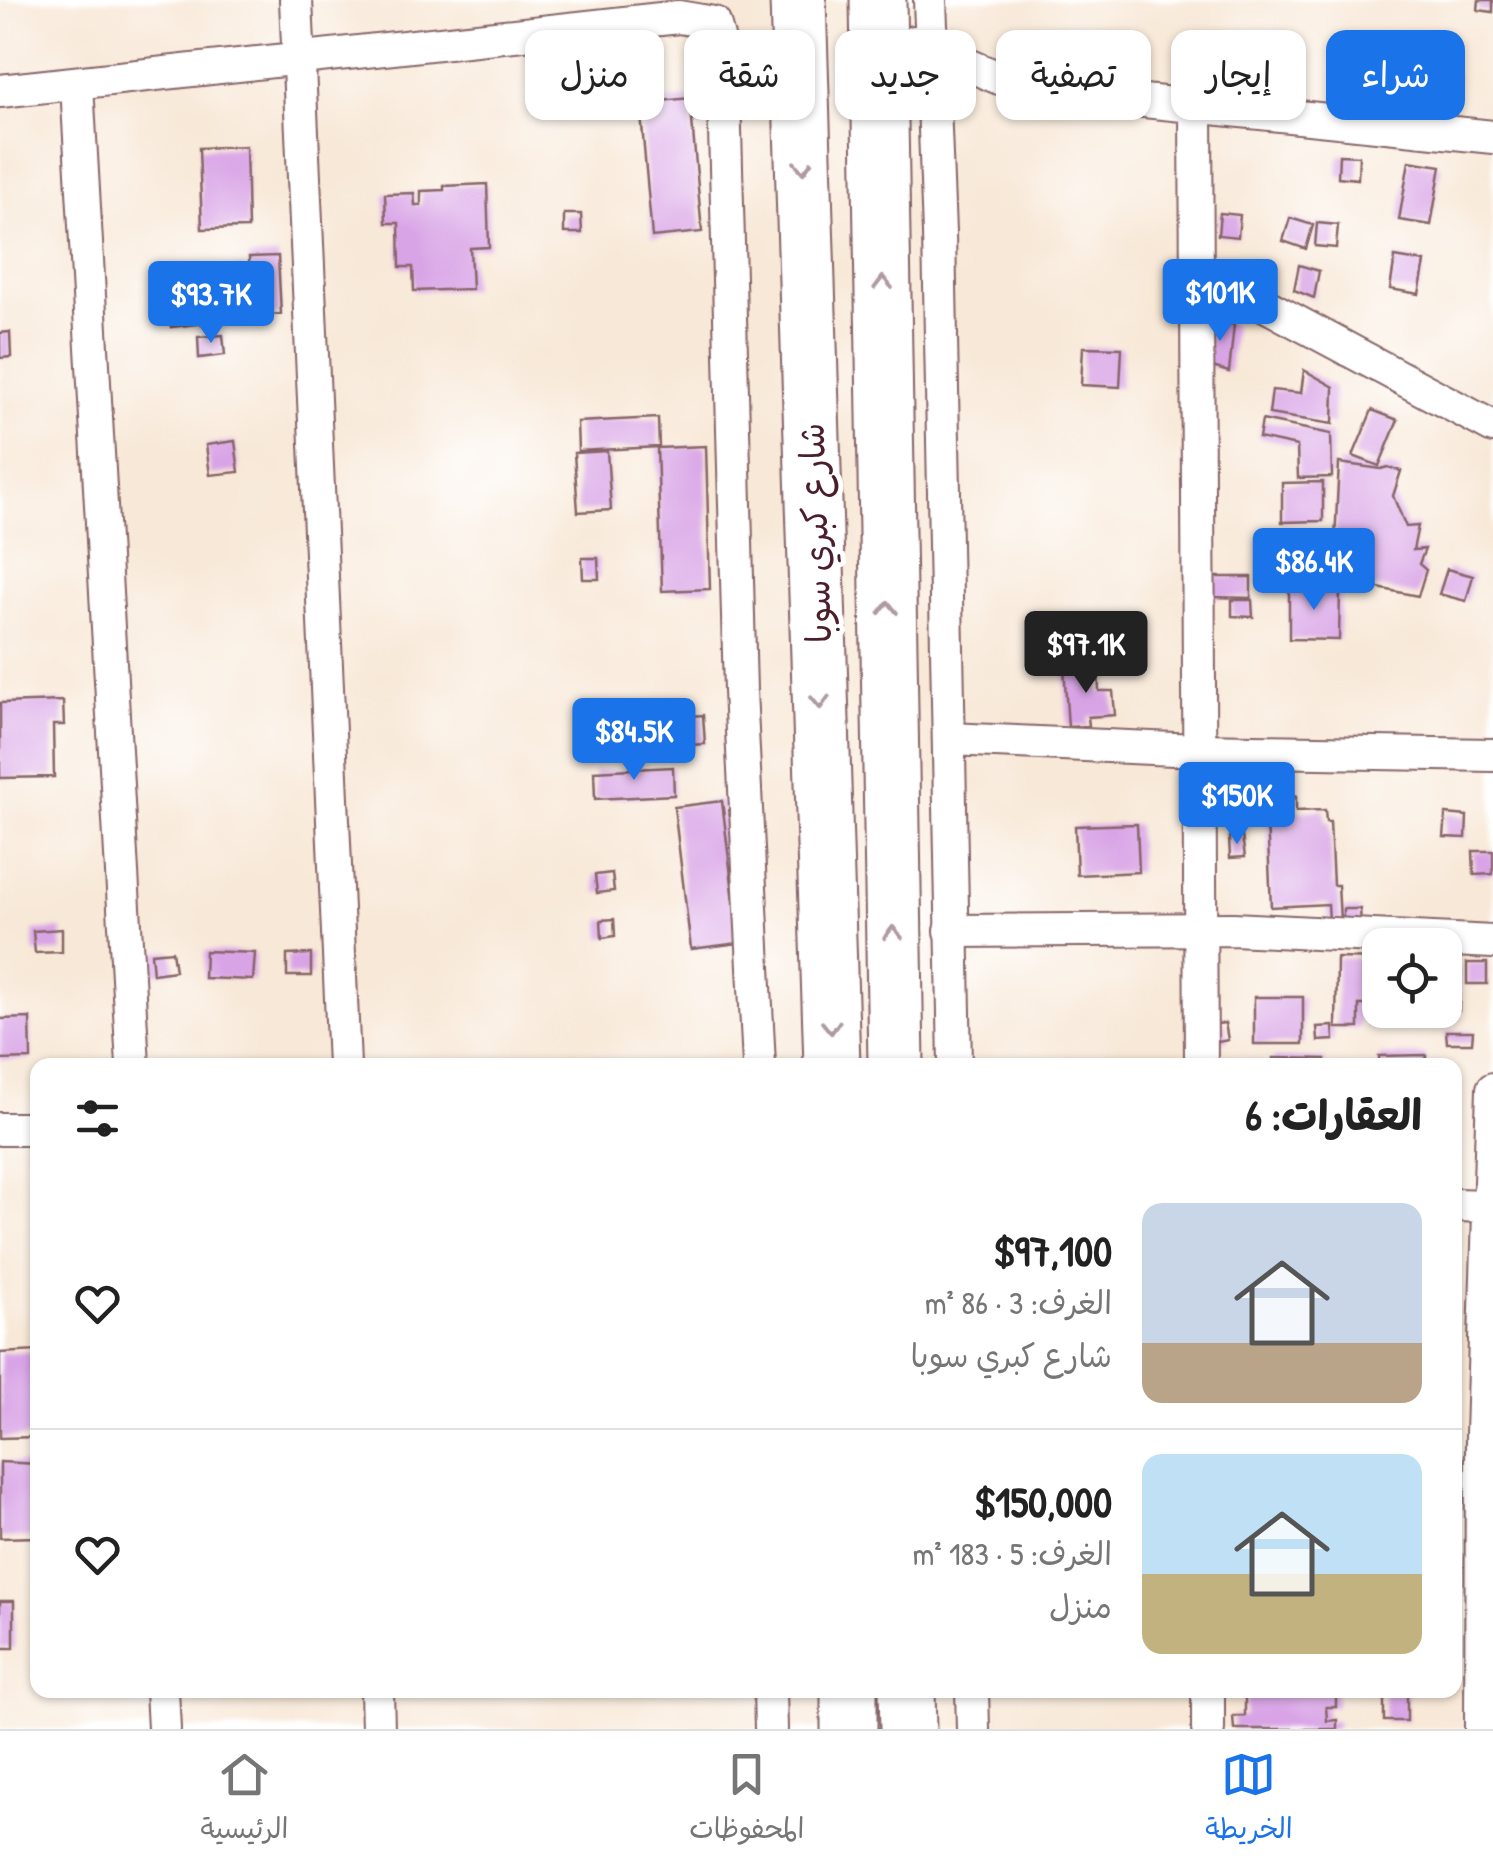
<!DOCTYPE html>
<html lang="ar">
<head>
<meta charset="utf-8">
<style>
  body { margin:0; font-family:"Patrick Hand","Playpen Sans Arabic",sans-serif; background:#f6f6f6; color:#222; direction:rtl; height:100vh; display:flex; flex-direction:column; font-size:38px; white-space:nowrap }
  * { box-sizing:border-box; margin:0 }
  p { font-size:32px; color:#767676 }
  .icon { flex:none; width:55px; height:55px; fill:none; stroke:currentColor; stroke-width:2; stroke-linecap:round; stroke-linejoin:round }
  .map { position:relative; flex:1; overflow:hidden; direction:ltr }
  .drawer { position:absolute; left:30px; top:1058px; width:1432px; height:640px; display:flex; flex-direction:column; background:#fff; border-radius:20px; box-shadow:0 2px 8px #0004; direction:rtl }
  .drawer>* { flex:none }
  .banner { position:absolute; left:30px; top:30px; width:1435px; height:90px; direction:rtl; display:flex; gap:20px }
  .controls { position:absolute; left:1362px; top:928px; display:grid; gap:20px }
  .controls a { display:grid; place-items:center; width:100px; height:100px; border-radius:20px; background:#fff; box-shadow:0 2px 8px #0004; font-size:50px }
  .price { position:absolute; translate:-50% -85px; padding:0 22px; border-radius:10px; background:#1a73e8; color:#fff; font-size:32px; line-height:65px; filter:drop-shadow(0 2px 5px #0008) }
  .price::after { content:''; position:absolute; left:50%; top:60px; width:30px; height:22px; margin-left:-15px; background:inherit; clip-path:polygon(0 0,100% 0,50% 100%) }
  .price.active { background:#222; color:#fff }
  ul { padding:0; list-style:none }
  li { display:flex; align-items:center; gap:30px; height:250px; padding:0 40px }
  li+li { border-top:2px solid #e0e0e0 }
  li span { display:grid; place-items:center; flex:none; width:280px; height:200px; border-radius:20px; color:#555 }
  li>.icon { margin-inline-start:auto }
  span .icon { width:120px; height:120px; fill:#fffc; stroke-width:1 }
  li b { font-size:42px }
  h2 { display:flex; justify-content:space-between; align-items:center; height:120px; padding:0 40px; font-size:42px }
  .tag { padding:0 35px; border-radius:20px; background:#fff; box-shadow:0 2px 8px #0004; font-size:35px; line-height:90px }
  .tag.active { background:#1a73e8; color:#fff }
  .dock { display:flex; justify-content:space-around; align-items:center; height:140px; border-top:2px solid #e0e0e0; background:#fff; font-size:28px; color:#767676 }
  .dock a { display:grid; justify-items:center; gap:5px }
  .dock .active { color:#1a73e8 }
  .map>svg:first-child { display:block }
  .building { fill:#d9a4e6 }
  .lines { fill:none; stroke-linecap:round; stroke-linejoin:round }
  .street-casing { stroke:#876567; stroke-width:36 }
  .highway-casing { stroke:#876567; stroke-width:59 }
  .street { stroke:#fff; stroke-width:32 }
  .highway { stroke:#fff; stroke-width:55 }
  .oneway { stroke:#ae9aa0 }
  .labels { text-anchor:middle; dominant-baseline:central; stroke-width:10; stroke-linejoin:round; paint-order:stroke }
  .street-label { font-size:35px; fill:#4a1f2b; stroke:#fff }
</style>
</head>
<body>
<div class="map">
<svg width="1493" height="1729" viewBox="0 0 1493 1729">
  <rect width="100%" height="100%" fill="#fff"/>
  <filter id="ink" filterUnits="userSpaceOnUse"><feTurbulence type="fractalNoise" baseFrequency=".01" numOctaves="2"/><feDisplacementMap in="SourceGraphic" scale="20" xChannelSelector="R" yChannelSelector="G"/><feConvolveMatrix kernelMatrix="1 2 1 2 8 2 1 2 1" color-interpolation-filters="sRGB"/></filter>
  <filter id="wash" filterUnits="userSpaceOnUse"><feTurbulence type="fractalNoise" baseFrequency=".0048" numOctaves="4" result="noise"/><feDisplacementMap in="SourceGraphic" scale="40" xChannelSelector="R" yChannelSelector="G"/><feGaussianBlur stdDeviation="2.25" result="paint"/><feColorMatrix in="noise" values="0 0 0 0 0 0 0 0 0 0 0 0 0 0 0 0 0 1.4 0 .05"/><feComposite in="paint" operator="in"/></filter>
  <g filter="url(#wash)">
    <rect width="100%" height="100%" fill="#f8e8d7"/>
    <g id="blocks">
      <g class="building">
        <path d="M1479,0H1493V12L1478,10Z"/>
        <path d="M639,68L642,92L540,105L538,81Z"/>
        <path d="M1441,72L1457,74L1456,89L1440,87Z"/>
        <path d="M690,98L702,232L652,237L640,103Z"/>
        <path d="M246,146L248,228L202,229L199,148Z"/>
        <path d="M1339,155L1359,156L1358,179L1338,177Z"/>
        <path d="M1409,161L1441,166L1431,225L1399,220Z"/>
        <path d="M487,184L489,247L470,248L472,289L414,291L413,267H400L399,223H386L385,194L414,193L415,205H421V191L444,190V186Z"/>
        <path d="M1220,213L1240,215L1238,237L1218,235Z"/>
        <path d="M564,214H581L582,233H564Z"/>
        <path d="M1290,218L1313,225L1306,249L1283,241Z"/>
        <path d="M1317,223L1338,225L1336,248L1315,246Z"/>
        <path d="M278,256L281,314L252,316L249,257Z"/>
        <path d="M1395,257L1425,262L1419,294L1390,289Z"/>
        <path d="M1299,265L1319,271L1314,298L1294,290Z"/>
        <path d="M243,267L248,318L171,327L165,277Z"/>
        <path d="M1210,314L1234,325L1229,372L1206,365Z"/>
        <path d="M10,332L11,357L0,358V333Z"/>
        <path d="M223,335L225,355L199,358L198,337Z"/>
        <path d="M1083,347L1122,348L1120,387L1081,385Z"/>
        <path d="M1304,370L1334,387L1333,424L1269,414L1272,390L1301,393Z"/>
        <path d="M1372,410L1398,420L1379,466L1353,456Z"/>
        <path d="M658,418L659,447L578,451L577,422Z"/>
        <path d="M1262,420L1331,434L1332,477L1298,478L1297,446L1259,438Z"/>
        <path d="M235,441L239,472L210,475L206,445Z"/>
        <path d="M706,446L710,589L662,591L657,448Z"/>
        <path d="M607,451L611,510L578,512L574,453Z"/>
        <path d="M1339,463L1381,469L1388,467L1401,471L1393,496L1406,527L1418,526L1413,550L1425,549L1419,564L1426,570L1418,596L1333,579Z"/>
        <path d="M1323,482V521L1282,522V483Z"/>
        <path d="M582,558H598L599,579H583Z"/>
        <path d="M1447,569L1473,576L1466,601L1439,594Z"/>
        <path d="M1211,577H1251V598L1211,597Z"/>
        <path d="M1289,587L1340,588L1339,640L1289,639Z"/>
        <path d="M1232,600H1252L1253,617L1232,616Z"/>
        <path d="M1098,665L1099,691H1113L1115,715L1088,717L1089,726L1068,727L1064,667Z"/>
        <path d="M63,701L64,725H53L54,777L0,778V703Z"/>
        <path d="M703,715L705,744L622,749L620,721Z"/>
        <path d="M673,767L674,795L595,799L594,771Z"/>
        <path d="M1296,796V811L1325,810L1326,822H1330L1333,885H1338L1340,920H1329L1328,904L1271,907L1266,797Z"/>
        <path d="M722,801L739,943L691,949L674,807Z"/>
        <path d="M1446,814L1467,816L1466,838L1444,837Z"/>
        <path d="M1137,824L1139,872L1077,875L1075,826Z"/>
        <path d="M1242,836L1245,857L1230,858L1229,837Z"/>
        <path d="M1473,851H1493V874L1474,875Z"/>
        <path d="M612,873L614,891L597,893L595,875Z"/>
        <path d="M1343,909H1360L1361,926L1343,927Z"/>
        <path d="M614,919L615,936L602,938L601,920Z"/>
        <path d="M62,929V952L35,953L33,931Z"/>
        <path d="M172,951L175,971L153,974L151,953Z"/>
        <path d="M205,951L255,953L253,980L204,978Z"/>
        <path d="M311,954V976H287V955Z"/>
        <path d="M1337,958L1380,959V1005H1359V1028H1336Z"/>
        <rect x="1467" y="963" width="20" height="21"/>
        <path d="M1445,967H1460L1459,1011H1445Z"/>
        <rect x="1254" y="997" width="49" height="47"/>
        <path d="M1375,1008L1401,1010V1026H1375Z"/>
        <path d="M30,1018L31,1059L0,1060V1019Z"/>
        <path d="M1225,1023L1228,1040L1213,1043L1210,1025Z"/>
        <path d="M1333,1026L1334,1040L1318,1041L1317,1027Z"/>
        <path d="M1446,1031H1473L1472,1043H1447Z"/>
        <path d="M1426,1055V1065H1379V1056Z"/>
        <path d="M1273,1058L1325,1059V1065H1273Z"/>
        <path d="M38,1351V1437L0,1438V1353Z"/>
        <path d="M0,1462L38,1464V1537L0,1538Z"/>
        <rect x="0" y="1601" width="14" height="47"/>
        <path d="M1245,1690H1336V1707H1326L1327,1721L1337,1720V1729H1234L1233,1716H1245Z"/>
        <rect x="1384" y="1690" width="23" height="31"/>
      </g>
    </g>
  </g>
  <g filter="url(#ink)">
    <use href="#blocks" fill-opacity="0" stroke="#876567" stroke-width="2.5"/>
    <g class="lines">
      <g class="street-casing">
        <g id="street">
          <path d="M296,0L344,1065"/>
          <path d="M930,0L939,233L955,1065"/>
          <path d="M914,42L999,78L1047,91L1493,137"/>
          <path d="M77,85L133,1065"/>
          <path d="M0,91L679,17L714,23L723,55L740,691L759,1065"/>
          <path d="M1196,105L1201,1065"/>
          <path d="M1196,268L1493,427"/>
          <path d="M949,739L1197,750L1493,755"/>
          <path d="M951,931L1233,929L1493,942"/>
          <path d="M0,1129H38"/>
          <path d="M1455,1205L1487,1206"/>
          <path d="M162,1690L164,1729"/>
          <path d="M377,1690L378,1729"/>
          <path d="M770,1690L771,1729"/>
          <path d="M972,1690L973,1729"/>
          <path d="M1208,1690V1729"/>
          <path d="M1481,1729L1482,1433L1493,1089"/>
        </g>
      </g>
      <g class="highway-casing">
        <g id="highway">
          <path d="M798,0L832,1065"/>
          <path d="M878,0L896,1065"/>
          <path d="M849,1690V1729"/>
          <path d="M907,1690L908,1729"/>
        </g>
      </g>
      <use href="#street" class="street"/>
      <use href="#highway" class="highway"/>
    </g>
    <defs><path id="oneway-chevron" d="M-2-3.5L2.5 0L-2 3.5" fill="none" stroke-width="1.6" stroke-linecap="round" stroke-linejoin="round" transform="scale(2.5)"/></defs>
    <g class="oneway">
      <use href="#oneway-chevron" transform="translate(803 167) rotate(88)"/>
      <use href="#oneway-chevron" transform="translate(883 283) rotate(-91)"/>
      <use href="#oneway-chevron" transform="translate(888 608) rotate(-91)"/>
      <use href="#oneway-chevron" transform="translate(820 702) rotate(88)"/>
      <use href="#oneway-chevron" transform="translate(893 933) rotate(-91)"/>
      <use href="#oneway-chevron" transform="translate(831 1027) rotate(88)"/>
    </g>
  </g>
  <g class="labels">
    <g class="street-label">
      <text transform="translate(815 533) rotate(-92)">شارع كبري سوبا</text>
    </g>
  </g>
</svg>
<div class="controls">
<a><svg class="icon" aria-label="locate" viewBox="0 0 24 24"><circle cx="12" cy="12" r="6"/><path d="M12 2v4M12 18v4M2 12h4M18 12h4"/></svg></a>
</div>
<b class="price" style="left:1220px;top:344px">$101K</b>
<b class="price" style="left:211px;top:346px">$93.7K</b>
<b class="price" style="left:1314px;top:613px">$86.4K</b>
<b class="price active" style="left:1086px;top:696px">$97.1K</b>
<b class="price" style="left:634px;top:783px">$84.5K</b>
<b class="price" style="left:1237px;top:847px">$150K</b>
<div class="banner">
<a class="tag active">شراء</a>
<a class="tag">إيجار</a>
<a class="tag">تصفية</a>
<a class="tag">جديد</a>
<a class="tag">شقة</a>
<a class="tag">منزل</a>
</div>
<section class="drawer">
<h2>العقارات: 6<svg class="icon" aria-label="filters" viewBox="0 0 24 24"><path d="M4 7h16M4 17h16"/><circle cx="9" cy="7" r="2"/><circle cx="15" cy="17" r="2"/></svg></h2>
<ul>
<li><span style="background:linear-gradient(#c9d6e8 70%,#b9a48a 0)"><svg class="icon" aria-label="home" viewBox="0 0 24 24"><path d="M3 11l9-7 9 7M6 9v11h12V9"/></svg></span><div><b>$97,100</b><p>الغرف: 3 · 86 m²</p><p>شارع كبري سوبا</p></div><svg class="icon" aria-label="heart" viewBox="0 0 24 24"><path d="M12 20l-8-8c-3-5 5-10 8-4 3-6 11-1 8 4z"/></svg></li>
<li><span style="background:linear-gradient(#bfe0f5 60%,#c2b280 0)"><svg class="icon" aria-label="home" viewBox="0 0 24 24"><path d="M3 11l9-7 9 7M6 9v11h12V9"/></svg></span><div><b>$150,000</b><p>الغرف: 5 · 183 m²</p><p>منزل</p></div><svg class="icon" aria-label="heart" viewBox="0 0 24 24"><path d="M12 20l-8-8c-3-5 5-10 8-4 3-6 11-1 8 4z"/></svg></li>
</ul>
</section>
</div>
<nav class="dock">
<a class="active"><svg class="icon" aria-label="map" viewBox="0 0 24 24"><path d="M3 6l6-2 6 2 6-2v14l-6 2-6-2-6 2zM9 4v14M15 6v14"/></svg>الخريطة</a>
<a><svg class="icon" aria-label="saved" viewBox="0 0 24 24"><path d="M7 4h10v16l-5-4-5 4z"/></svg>المحفوظات</a>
<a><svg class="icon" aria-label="home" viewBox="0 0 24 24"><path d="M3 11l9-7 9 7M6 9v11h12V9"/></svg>الرئيسية</a>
</nav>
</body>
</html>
